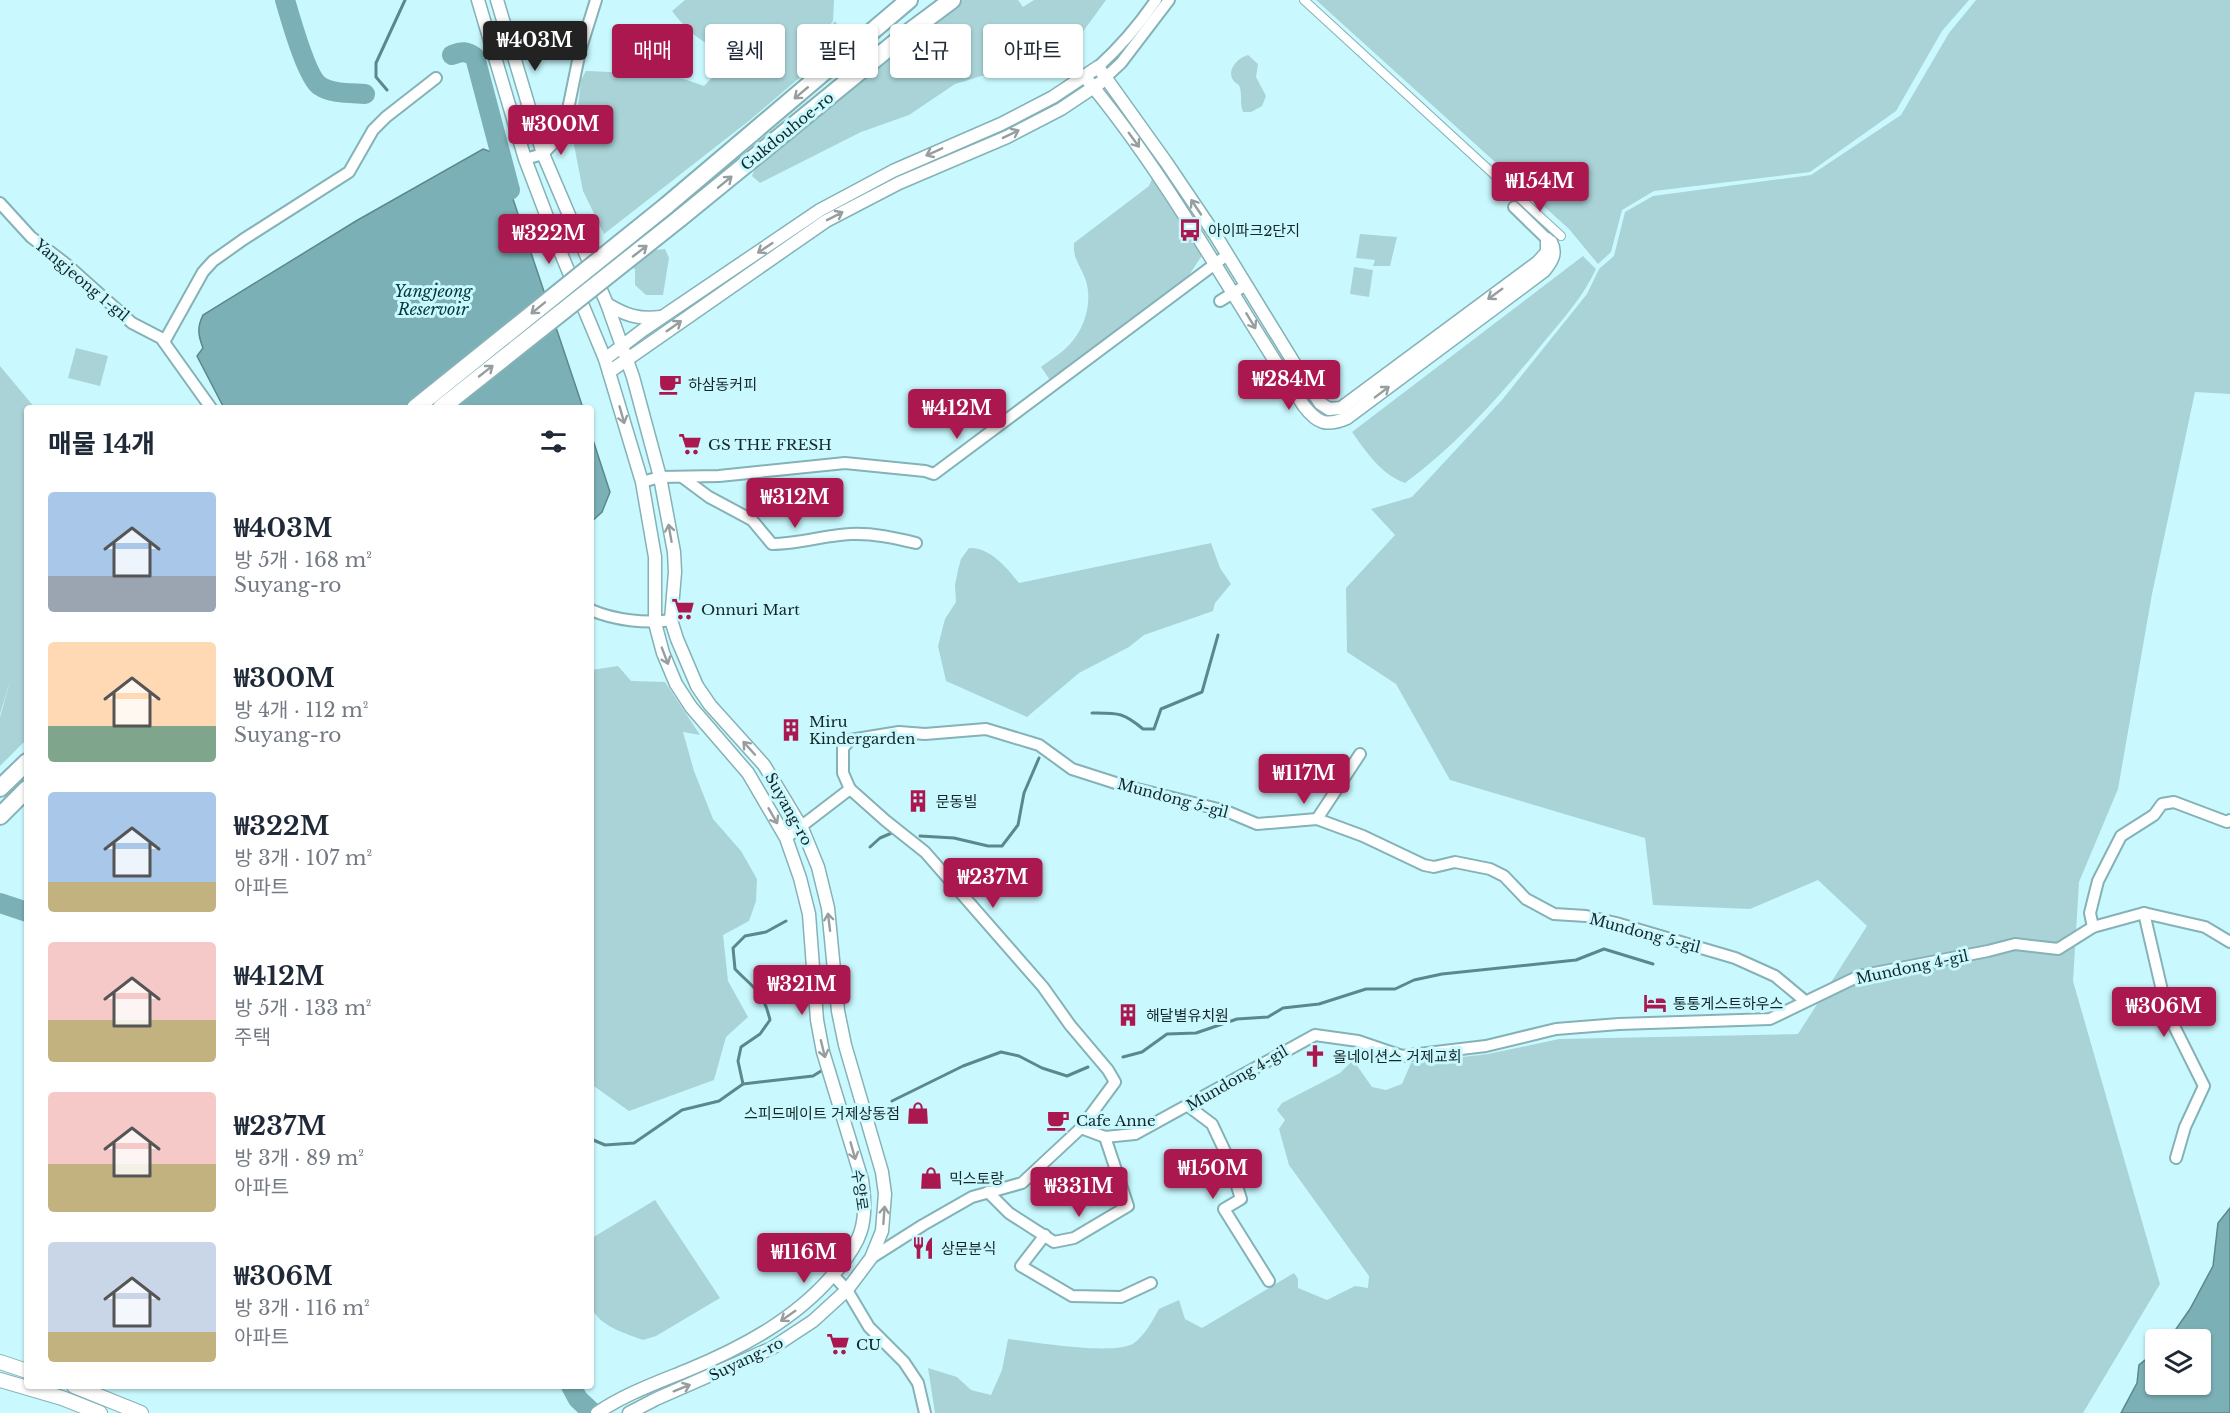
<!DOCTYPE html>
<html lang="ko">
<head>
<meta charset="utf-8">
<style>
  body { margin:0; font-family:"Libre Baskerville","Noto Sans KR",serif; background:#f6f6f7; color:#1f2937; height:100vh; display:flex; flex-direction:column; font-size:22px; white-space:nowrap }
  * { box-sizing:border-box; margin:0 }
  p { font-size:20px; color:#747a83 }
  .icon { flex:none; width:33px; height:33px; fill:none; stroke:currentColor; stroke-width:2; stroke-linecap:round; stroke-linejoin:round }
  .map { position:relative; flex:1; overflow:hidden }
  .side { position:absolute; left:24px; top:405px; width:570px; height:984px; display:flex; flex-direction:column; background:#fff; border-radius:6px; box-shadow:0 2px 4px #0004 }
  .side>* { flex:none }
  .banner { position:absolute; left:612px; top:24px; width:570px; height:54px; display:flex; gap:12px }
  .buttons { position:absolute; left:2145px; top:1329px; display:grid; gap:12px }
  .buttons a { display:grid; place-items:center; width:66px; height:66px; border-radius:6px; background:#fff; box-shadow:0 2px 4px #0004; font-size:30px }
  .price { position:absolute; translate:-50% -51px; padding:0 14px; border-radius:6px; background:#aa184f; color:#fff; font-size:20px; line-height:39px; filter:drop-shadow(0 2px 3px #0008) }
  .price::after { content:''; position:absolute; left:50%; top:36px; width:18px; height:14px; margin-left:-9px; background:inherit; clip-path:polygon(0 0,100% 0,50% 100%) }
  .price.selected { background:#222; color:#fff }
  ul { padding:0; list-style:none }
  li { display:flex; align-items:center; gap:18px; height:150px; padding:0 24px }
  li span { display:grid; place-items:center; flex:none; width:168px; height:120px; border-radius:6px; color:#555 }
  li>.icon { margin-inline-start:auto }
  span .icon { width:72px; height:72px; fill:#fffc; stroke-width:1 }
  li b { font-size:26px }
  h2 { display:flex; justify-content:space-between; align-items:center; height:72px; padding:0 24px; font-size:26px }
  .chip { padding:0 21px; border-radius:6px; background:#fff; box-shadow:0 2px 4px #0004; font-size:21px; line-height:54px }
  .chip.selected { background:#aa184f; color:#fff }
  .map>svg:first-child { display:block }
  .green { fill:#a9d3d7 }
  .water { fill:#7bb1b6; stroke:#5c888c; stroke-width:1.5 }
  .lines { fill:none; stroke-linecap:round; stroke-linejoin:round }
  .stream { stroke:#5c888c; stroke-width:3 }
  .river { stroke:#7bb1b6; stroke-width:20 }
  .pedestrian-casing { stroke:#84b2b6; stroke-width:10 }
  .minor-casing { stroke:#84b2b6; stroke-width:14 }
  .tertiary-casing { stroke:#84b2b6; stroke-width:15 }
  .secondary-casing { stroke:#84b2b6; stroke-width:16 }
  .trunk-casing { stroke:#84b2b6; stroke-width:20 }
  .pedestrian { stroke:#fff; stroke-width:8 }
  .minor { stroke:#fff; stroke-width:10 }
  .tertiary { stroke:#fff; stroke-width:12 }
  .secondary { stroke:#fff; stroke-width:14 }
  .trunk { stroke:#fff; stroke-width:16 }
  .trunk-bridge-casing { stroke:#84b2b6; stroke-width:20; stroke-linecap:butt }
  .trunk-bridge { stroke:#fff; stroke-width:16 }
  .oneway { stroke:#969e9f }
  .labels { text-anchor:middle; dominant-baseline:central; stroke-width:6; stroke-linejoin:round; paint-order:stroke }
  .street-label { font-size:15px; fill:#152729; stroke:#c9f9fe }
  .poi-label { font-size:15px; fill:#152729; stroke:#c9f9fe; text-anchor:start }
  .water-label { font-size:16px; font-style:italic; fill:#02383d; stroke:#c9f9fe }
</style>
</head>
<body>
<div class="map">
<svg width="2230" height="1413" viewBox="0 0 2230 1413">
  <rect width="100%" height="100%" fill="#c9f9fe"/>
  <g class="green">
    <path d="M685,0H834L833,21L820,39L835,21L846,38L750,120L604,234L583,191L574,145L581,80L586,71L611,72L636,75L655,69L704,86L731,58C706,44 689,34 672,11Z"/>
    <path d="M963,0H1018L1023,7L1034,0H1106L1066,55L1056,56L1019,71L1008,68L955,84L909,115L861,132L760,183L752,176L756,165Z"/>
    <path d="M1316,0H1969L1942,31L1896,111L1810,172L1654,191L1622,210L1611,252L1598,264L1569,229Z"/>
    <path d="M1976,0H2230V394L2195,392L2152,594L2118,789L2079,882L2073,981L2160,1284L2083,1413H935L928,1368L957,1377L971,1390L991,1395L1002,1370L1008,1339C1034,1342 1116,1356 1134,1343C1145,1335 1153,1320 1159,1309L1179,1300L1185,1319L1202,1328L1294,1273L1298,1279V1288L1327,1300L1355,1286L1368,1288L1369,1276L1289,1165L1279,1129L1285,1120L1277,1110L1282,1103L1340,1073L1353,1060L1372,1087L1386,1090L1402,1084L1411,1063L1488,1054L1559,1039L1798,1034L1867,926L1818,880L1750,909L1653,905L1645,838L1450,780L1396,684L1347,652L1346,588L1395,535L1371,509L1412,497L1502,400L1587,294L1599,269L1614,256L1625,212L1653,196L1811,175L1901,115L1949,33Z"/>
    <path d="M1248,55L1258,64L1256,77L1266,96L1262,106L1251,112H1243C1239,102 1243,95 1239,85C1223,76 1234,59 1248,55Z"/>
    <path d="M1152,179L1201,249V257L1189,275L1050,380L1041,367C1050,360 1062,353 1070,344C1086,327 1093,299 1085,278C1079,263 1073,259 1074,243L1149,186Z"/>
    <path d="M1360,234L1397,237L1390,266H1373L1375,260L1356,258Z"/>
    <path d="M652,246L656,250L665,249L669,258L663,295H646L635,285V269L631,266Z"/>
    <path d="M1583,256L1596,269C1583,297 1563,319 1543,343C1502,394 1458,444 1405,483C1382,475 1366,452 1352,432Z"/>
    <path d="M1354,267L1373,270L1369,297L1350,294Z"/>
    <path d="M76,348L108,356L100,386L68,378Z"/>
    <path d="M0,366L35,408H27V739L0,766V717L11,678L0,714Z"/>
    <path d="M1211,543L1220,568L1231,584L1215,603L1213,611L1144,635L1129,647L1079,673L1027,717L946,681L938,646L945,619L956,602L955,585L958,570L961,559L969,548C990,547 1007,568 1019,583Z"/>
    <path d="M618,666L631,681L665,682L700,735L683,732L694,771L713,819L741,851L757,879L756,901L749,921L723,935L728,981L748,1017L726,1037L714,1080L629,1111L591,1084V670Z"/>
    <path d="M655,1200L720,1298L656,1336L643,1340C625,1333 604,1328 593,1311L592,1238Z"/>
  </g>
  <g class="water">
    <path d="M483,149L492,152L510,190L583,408H224L197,356L203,348C198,335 197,327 203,315L356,221Z"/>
    <path d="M591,434L610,492L602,512L591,522Z"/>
    <path d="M2230,1208V1413H2121L2137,1383L2139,1365L2155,1352L2156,1384H2200V1340L2169,1339L2190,1309L2213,1266L2218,1223Z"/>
  </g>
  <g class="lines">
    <g class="stream">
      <path d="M387,90L376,77V63L405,0"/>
      <path d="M1092,713C1118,713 1123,712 1143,729H1154L1161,709L1202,692L1218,635"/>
      <path d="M920,836L954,838L988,846H1002L1018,825L1024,793L1039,758"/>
      <path d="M870,847L880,838L894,832"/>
      <path d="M1123,1057L1142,1052L1167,1034L1196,1033L1237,1019L1268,1017L1283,1008L1319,1004L1366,989H1395L1414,980L1442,974L1576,960L1604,949L1653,964"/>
      <path d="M743,1084L738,1061L741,1047L760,1034L770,1020C763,990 754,989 735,969L733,948L745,936L766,932L786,921"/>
      <path d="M892,1101L963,1066L1001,1052L1019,1056L1042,1068L1067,1076L1088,1067"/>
      <path d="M591,1139L605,1145L634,1143L682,1110L719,1101L743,1084L813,1076L821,1071"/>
    </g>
    <g class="river">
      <path d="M285,0C290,17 307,78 320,86C331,94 352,93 365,94"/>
      <path d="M452,55C462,51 467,51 475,57L510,190"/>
      <path d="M0,903L27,912"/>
      <path d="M571,1386L578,1399L593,1413"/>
    </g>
    <g class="pedestrian-casing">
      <path id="pedestrian" d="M1304,0L1561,236"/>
    </g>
    <g class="minor-casing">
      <g id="minor">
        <path d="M1098,67C1120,47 1139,25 1156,0"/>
        <path d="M1106,77L1121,63L1169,0"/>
        <path d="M525,159L543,154L558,138L566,119L580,51L596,0"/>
        <path d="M0,203L31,237L66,264L132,323L161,338L211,408"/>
        <path d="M1514,207L1547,239"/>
        <path d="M1220,301L1246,285"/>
        <path d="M164,342L203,272L213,261L244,239L349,172L373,130L386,117L436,78"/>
        <path d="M682,477L709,497L752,520L772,544C799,544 825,535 851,534C873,533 895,538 916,543"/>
        <path d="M642,482L660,477L719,476L845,463L925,471L934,474L1227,255"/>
        <path d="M591,610C614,620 646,624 671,620"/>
        <path d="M850,789L843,773V748L850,740L899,732L925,734L986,729L1039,745L1072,769L1125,786L1226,811L1257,824L1317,819L1363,836L1424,865L1434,867L1455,862L1490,869L1504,876L1526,899L1554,914L1586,916L1616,923L1735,958L1775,976L1805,1001"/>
        <path d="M1317,819L1360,754"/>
        <path d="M786,838L850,789L886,821L925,852L1043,987L1070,1025L1108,1070L1115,1082L1081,1128"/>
        <path d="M2144,913L2167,1012L2204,1086L2185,1127L2176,1158"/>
        <path d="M2093,927L2090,913L2098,881L2121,836L2154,815L2162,804L2174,802L2227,822L2230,820"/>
        <path d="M1188,1106L1212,1124L1229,1160L1241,1199L1224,1209L1269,1281"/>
        <path d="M988,1192L1009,1213L1054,1242L1074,1238L1128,1206L1105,1137"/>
        <path d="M1045,1235L1021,1266L1072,1296L1121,1297L1151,1283"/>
        <path d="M871,1258L923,1225L972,1197L1022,1183L1081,1128L1105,1137L1135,1134L1315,1035L1358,1041L1402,1056L1486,1046L1556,1029L1619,1024L1770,1019L1859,976L1988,951L2015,944L2058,949L2093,927L2144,913L2205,927L2230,942"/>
        <path d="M833,1275L847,1290L869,1327L904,1362L918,1383L925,1413"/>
      </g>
    </g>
    <g class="tertiary-casing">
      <g id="tertiary">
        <path d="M478,0L525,159L560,251L605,359L642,482L655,557V623L663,653L676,684L691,707L748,773L786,838L800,878L809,914L817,1020L823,1052L862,1180C869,1224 861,1243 832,1276C794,1320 741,1348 688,1370C656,1383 625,1394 597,1413"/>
        <path d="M497,0L543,154L607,304L633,377L660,477L674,552L675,572L671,620L677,639L697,686L710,705L764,765L802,828L818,867L828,908L838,1011L845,1045L882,1172L885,1194L882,1231L871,1258L847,1290L813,1321L772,1348L656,1399L629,1413"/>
        <path d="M1085,77C1170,179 1231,296 1304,406C1317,423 1326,427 1347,418L1544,271C1552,261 1557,253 1551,242"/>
        <path d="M607,304C625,315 639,320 661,317"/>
        <path d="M605,359L643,330L820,210L893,171L1001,124L1053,97L1098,67L1166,162L1216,236L1302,376L1320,403L1329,409L1341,408L1538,262L1547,252V239"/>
        <path d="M609,372L826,221L899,183L1007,137L1061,109L1100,83"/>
      </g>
    </g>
    <g class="secondary-casing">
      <g id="secondary">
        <path d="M0,1362L27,1371"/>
        <path d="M0,1380L62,1398L100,1413"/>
        <path d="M74,1386L141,1413"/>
      </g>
    </g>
    <g class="trunk-casing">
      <g id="trunk">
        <path d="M666,206L909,0"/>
        <path d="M679,219L897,41L952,0"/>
        <path d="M0,788L27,762"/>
        <path d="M0,816L27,789"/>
      </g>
    </g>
    <use href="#pedestrian" class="pedestrian"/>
    <use href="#minor" class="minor"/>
    <use href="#tertiary" class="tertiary"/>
    <use href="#secondary" class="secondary"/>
    <use href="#trunk" class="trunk"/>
    <g class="trunk-bridge-casing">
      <g id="trunk-bridge">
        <path d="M415,408L666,206"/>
        <path d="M441,408L679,219"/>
      </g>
    </g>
    <use href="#trunk-bridge" class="trunk-bridge"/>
  </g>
  <defs><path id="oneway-shaft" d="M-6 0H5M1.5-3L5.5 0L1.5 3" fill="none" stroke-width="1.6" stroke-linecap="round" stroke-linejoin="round" transform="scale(1.5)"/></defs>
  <g class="oneway">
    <use href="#oneway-shaft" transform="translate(801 93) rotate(140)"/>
    <use href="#oneway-shaft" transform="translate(1011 134) rotate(-26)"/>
    <use href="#oneway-shaft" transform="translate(1134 140) rotate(54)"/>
    <use href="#oneway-shaft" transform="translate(934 152) rotate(156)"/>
    <use href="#oneway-shaft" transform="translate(725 182) rotate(-39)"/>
    <use href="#oneway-shaft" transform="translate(1196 207) rotate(-124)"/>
    <use href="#oneway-shaft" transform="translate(835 216) rotate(-27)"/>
    <use href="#oneway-shaft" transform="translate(765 248) rotate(146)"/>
    <use href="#oneway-shaft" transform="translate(640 251) rotate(-38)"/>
    <use href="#oneway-shaft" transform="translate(1495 294) rotate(144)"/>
    <use href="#oneway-shaft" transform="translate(538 308) rotate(141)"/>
    <use href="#oneway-shaft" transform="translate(1251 321) rotate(59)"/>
    <use href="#oneway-shaft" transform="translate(674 326) rotate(-35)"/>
    <use href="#oneway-shaft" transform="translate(486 371) rotate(-38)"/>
    <use href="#oneway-shaft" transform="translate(1382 392) rotate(-37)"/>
    <use href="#oneway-shaft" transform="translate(622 415) rotate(74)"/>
    <use href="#oneway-shaft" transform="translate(670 533) rotate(-100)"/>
    <use href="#oneway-shaft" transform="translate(665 656) rotate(69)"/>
    <use href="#oneway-shaft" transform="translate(749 748) rotate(-132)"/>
    <use href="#oneway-shaft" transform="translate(773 816) rotate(60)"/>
    <use href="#oneway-shaft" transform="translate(829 922) rotate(-97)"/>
    <use href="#oneway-shaft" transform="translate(823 1049) rotate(76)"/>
    <use href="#oneway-shaft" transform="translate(853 1151) rotate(74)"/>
    <use href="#oneway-shaft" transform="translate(884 1215) rotate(-86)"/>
    <use href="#oneway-shaft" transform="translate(788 1316) rotate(145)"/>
    <use href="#oneway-shaft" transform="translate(682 1388) rotate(-22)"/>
  </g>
  <defs>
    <g id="bus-bare" transform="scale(1.8)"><path d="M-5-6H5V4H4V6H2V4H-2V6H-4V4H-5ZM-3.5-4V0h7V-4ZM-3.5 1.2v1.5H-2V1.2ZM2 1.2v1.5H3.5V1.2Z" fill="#aa184f" stroke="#c9f9fe" stroke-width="2.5" paint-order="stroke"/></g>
    <g id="cafe-bare" transform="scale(1.8)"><path d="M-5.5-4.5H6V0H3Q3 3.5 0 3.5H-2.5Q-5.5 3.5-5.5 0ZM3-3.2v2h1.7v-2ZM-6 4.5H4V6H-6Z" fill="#aa184f" stroke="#c9f9fe" stroke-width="2.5" paint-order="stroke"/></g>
    <g id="supermarket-bare" transform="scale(1.8)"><path d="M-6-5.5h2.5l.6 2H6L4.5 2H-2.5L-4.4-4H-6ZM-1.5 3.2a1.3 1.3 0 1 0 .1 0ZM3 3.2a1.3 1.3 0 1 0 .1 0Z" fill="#aa184f" stroke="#c9f9fe" stroke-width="2.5" paint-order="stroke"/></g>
    <g id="building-bare" transform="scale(1.8)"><path d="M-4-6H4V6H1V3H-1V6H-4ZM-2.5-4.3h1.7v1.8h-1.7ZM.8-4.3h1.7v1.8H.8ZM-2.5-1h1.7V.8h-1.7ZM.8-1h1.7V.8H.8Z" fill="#aa184f" stroke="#c9f9fe" stroke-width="2.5" paint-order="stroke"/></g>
    <g id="hotel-bare" transform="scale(1.8)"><path d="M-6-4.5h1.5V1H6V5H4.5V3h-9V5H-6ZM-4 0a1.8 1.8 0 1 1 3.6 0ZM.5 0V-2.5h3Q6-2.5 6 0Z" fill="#aa184f" stroke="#c9f9fe" stroke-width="2.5" paint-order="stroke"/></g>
    <g id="church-bare" transform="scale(1.8)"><path d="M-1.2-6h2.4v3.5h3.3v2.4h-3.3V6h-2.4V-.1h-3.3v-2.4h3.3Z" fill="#aa184f" stroke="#c9f9fe" stroke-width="2.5" paint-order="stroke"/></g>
    <g id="shop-bare" transform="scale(1.8)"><path d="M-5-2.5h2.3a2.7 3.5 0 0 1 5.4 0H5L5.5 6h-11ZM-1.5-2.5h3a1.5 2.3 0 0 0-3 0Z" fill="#aa184f" stroke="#c9f9fe" stroke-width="2.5" paint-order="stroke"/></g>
    <g id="restaurant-bare" transform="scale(1.8)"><path d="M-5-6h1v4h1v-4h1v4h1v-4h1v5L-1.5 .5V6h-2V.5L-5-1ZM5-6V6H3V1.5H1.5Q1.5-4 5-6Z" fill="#aa184f" stroke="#c9f9fe" stroke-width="2.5" paint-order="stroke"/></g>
  </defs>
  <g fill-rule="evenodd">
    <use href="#bus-bare" x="1190" y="230"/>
    <use href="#cafe-bare" x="670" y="384"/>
    <use href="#supermarket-bare" x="690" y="444"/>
    <use href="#supermarket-bare" x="683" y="609"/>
    <use href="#building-bare" x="791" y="730"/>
    <use href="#building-bare" x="918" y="801"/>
    <use href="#hotel-bare" x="1655" y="1003"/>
    <use href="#building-bare" x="1128" y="1015"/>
    <use href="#church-bare" x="1315" y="1056"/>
    <use href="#shop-bare" x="918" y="1113"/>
    <use href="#cafe-bare" x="1058" y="1120"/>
    <use href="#shop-bare" x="931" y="1178"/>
    <use href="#restaurant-bare" x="923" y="1248"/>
    <use href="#supermarket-bare" x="838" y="1344"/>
  </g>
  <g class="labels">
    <g class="street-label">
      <text transform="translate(787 131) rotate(-39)">Gukdouhoe-ro</text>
      <text transform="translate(82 280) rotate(40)">Yangjeong 1-gil</text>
      <text transform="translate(1173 798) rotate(15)">Mundong 5-gil</text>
      <text transform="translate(789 809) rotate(61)">Suyang-ro</text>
      <text transform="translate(1645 933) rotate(15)">Mundong 5-gil</text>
      <text transform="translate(1912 967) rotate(-12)">Mundong 4-gil</text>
      <text transform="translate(1237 1078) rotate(-30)">Mundong 4-gil</text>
      <text transform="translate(860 1190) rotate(82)">수양로</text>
      <text transform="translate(746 1359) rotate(-26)">Suyang-ro</text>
    </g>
    <g class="poi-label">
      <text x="1208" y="230">아이파크2단지</text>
      <text x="688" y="384">하삼동커피</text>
      <text x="708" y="444">GS THE FRESH</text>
      <text x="701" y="609">Onnuri Mart</text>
      <text x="809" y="721">Miru<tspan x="809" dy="17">Kindergarden</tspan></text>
      <text x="936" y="801">문동빌</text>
      <text x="1673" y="1003">통통게스트하우스</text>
      <text x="1146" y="1015">해달별유치원</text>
      <text x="1333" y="1056">올네이션스 거제교회</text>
      <text x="900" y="1113" text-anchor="end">스피드메이트 거제상동점</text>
      <text x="1076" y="1120">Cafe Anne</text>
      <text x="949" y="1178">믹스토랑</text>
      <text x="941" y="1248">상문분식</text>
      <text x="856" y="1344">CU</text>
    </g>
    <g class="water-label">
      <text x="433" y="291">Yangjeong<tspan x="433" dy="18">Reservoir</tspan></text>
    </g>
  </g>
</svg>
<div class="buttons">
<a><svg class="icon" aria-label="layers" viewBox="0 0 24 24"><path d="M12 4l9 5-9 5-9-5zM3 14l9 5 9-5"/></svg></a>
</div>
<b class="price selected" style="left:535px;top:72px">₩403M</b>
<b class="price" style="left:561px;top:156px">₩300M</b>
<b class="price" style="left:1540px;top:213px">₩154M</b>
<b class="price" style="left:549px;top:265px">₩322M</b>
<b class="price" style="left:1289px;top:411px">₩284M</b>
<b class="price" style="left:957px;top:440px">₩412M</b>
<b class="price" style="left:795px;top:529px">₩312M</b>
<b class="price" style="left:1304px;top:805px">₩117M</b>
<b class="price" style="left:993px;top:909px">₩237M</b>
<b class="price" style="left:802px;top:1016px">₩321M</b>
<b class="price" style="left:2164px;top:1038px">₩306M</b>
<b class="price" style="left:1213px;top:1200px">₩150M</b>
<b class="price" style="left:1079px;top:1218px">₩331M</b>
<b class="price" style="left:804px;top:1284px">₩116M</b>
<div class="banner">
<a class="chip selected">매매</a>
<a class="chip">월세</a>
<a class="chip">필터</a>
<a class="chip">신규</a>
<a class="chip">아파트</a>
</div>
<section class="side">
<h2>매물 14개<svg class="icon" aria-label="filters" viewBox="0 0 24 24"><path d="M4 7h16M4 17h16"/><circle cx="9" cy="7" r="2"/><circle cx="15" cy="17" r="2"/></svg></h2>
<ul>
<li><span style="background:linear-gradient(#a9c7e8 70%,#9aa5b1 0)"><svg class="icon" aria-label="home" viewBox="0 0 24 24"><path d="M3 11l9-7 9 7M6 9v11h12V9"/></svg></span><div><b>₩403M</b><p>방 5개 · 168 m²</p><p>Suyang-ro</p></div></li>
<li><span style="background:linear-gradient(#ffd9b3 70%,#7fa58c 0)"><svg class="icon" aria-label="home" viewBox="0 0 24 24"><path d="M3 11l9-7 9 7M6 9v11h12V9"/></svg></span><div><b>₩300M</b><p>방 4개 · 112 m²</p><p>Suyang-ro</p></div></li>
<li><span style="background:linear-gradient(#a9c7e8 75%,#c2b280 0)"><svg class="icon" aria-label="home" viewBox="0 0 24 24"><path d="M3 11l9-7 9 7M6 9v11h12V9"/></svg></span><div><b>₩322M</b><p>방 3개 · 107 m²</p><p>아파트</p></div></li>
<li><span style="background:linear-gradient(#f6c9c9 65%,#c2b280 0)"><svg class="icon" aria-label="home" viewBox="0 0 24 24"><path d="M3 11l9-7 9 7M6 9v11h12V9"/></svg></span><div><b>₩412M</b><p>방 5개 · 133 m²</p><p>주택</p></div></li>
<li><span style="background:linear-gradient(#f6c9c9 60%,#c2b280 0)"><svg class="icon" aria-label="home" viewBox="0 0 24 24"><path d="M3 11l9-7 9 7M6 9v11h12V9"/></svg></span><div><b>₩237M</b><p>방 3개 · 89 m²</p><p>아파트</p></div></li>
<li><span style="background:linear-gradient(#c9d6e8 75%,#c2b280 0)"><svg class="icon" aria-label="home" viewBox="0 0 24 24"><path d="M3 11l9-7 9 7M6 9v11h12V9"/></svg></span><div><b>₩306M</b><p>방 3개 · 116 m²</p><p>아파트</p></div></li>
</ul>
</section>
</div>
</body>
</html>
